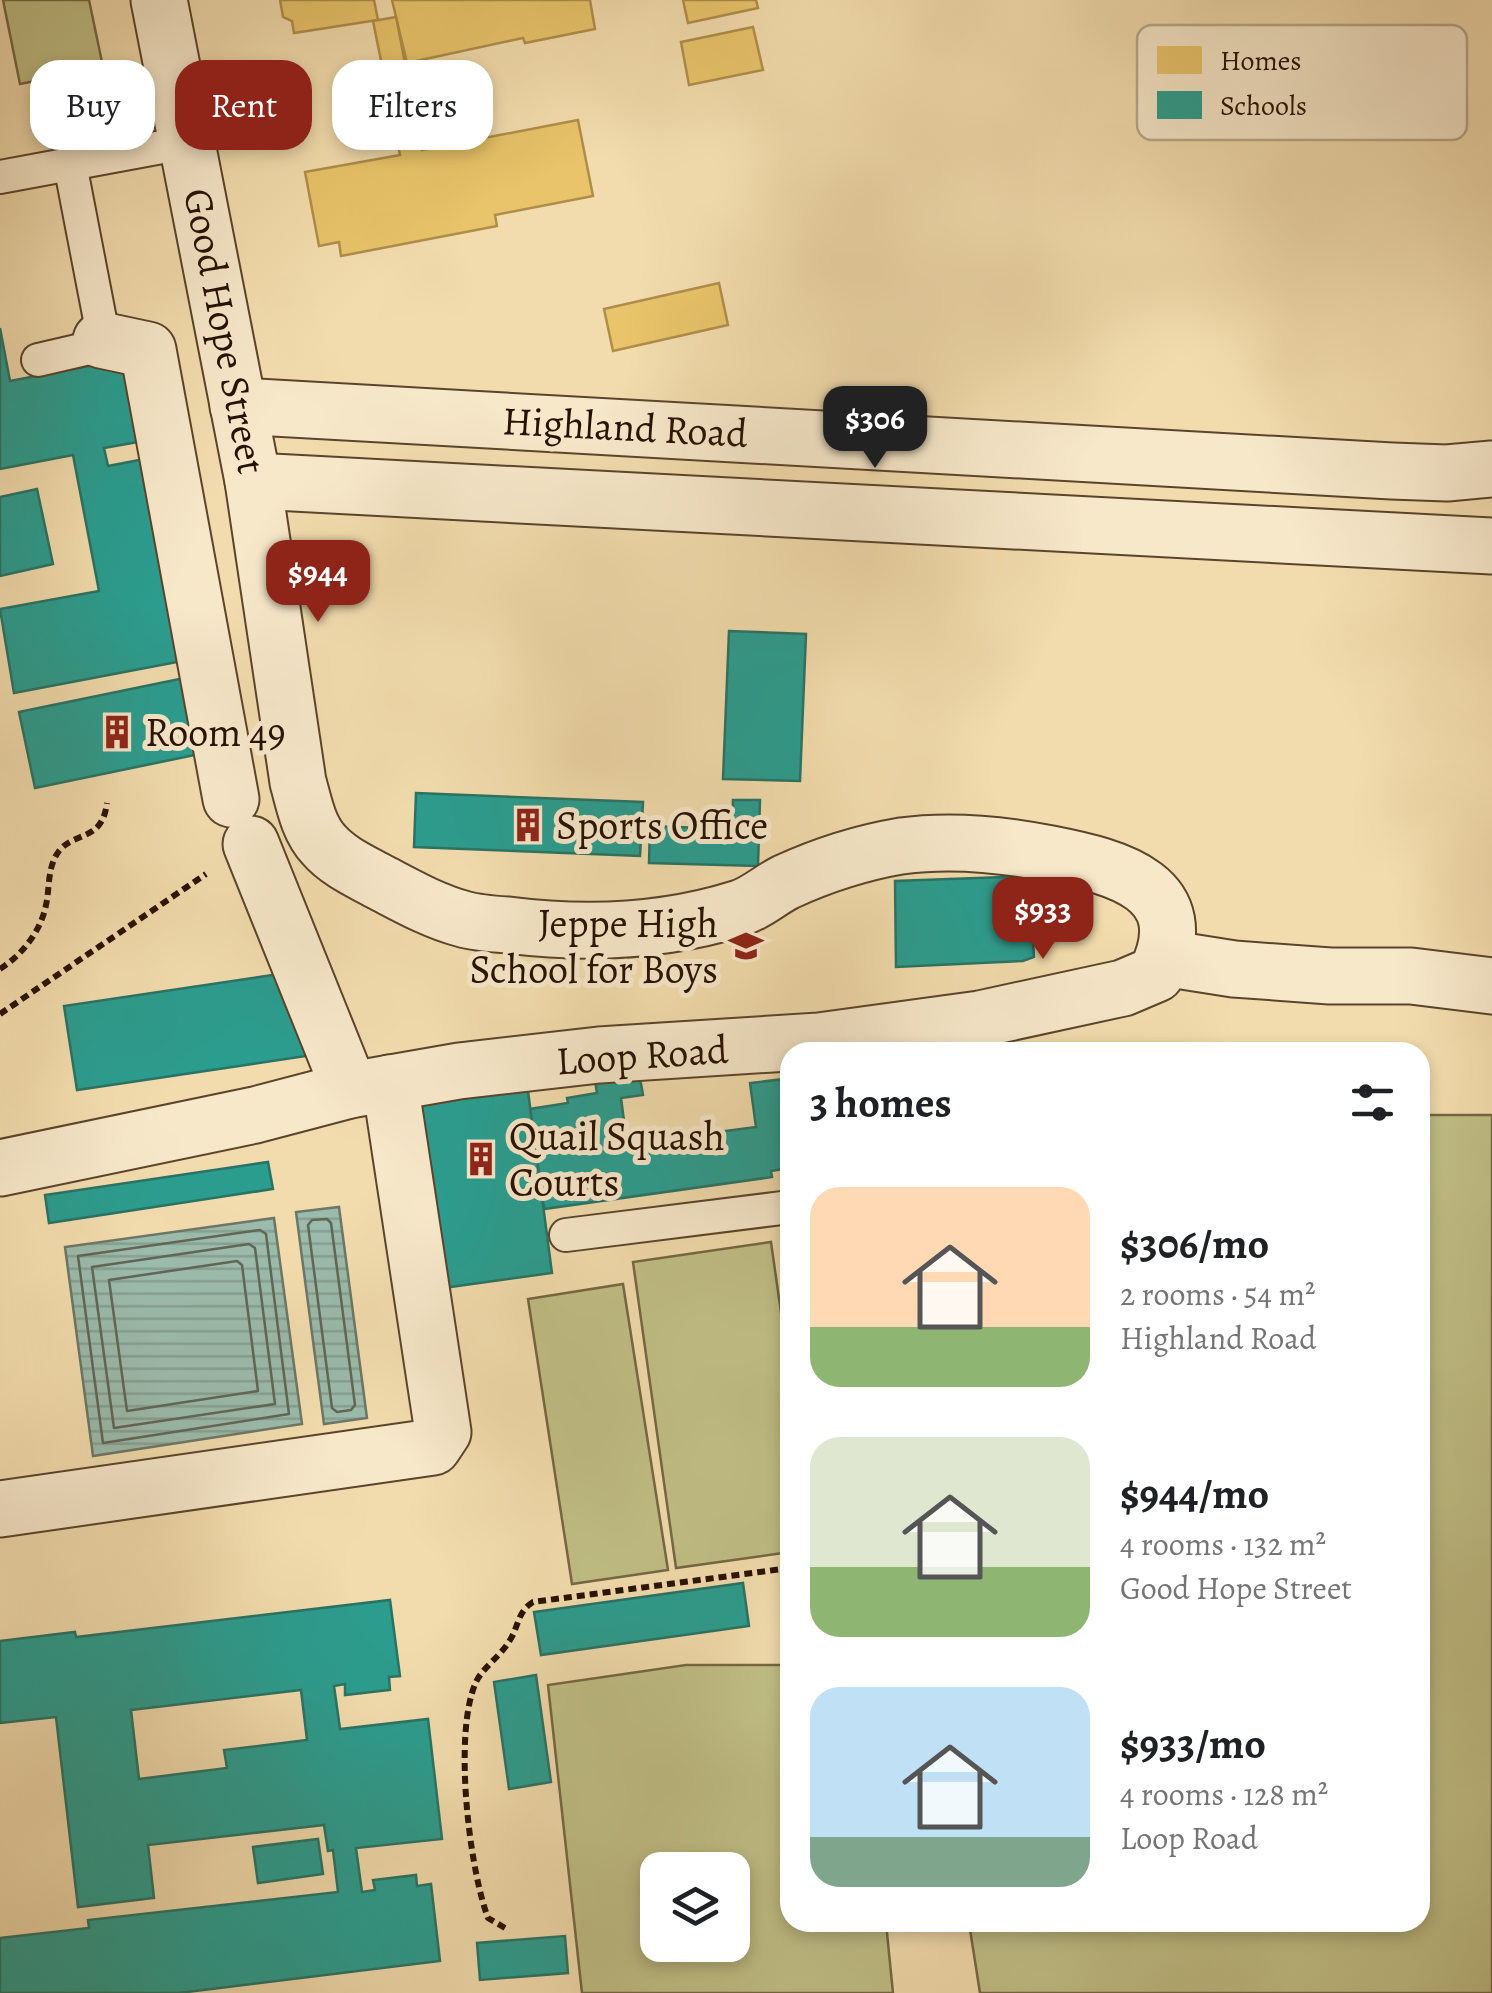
<!DOCTYPE html>
<html lang="en">
<head>
<meta charset="utf-8">
<style>
  body { margin:0; font-family:Alegreya,serif; background:#f6f6f6; color:#202124; height:100vh; display:flex; flex-direction:column; font-size:38px; white-space:nowrap }
  * { box-sizing:border-box; margin:0 }
  p { font-size:32px; color:#757577 }
  .icon { flex:none; width:55px; height:55px; fill:none; stroke:currentColor; stroke-width:2; stroke-linecap:round; stroke-linejoin:round }
  .map { position:relative; flex:1; overflow:hidden }
  .drawer { position:absolute; left:780px; top:1042px; width:650px; height:890px; display:flex; flex-direction:column; background:#fff; border-radius:30px; box-shadow:0 5px 15px #0003 }
  .drawer>* { flex:none }
  .guide { position:absolute; left:30px; top:60px; width:600px; height:90px; display:flex; gap:20px }
  .controls { position:absolute; left:640px; top:1852px; display:grid; gap:20px }
  .controls a { display:grid; place-items:center; width:110px; height:110px; border-radius:20px; background:#fff; box-shadow:0 5px 15px #0003; font-size:50px }
  .price { position:absolute; translate:-50% -85px; padding:0 22px; border-radius:20px; background:#8f2418; color:#fff; font-size:32px; line-height:65px; filter:drop-shadow(0 2px 5px #0008) }
  .price::after { content:''; position:absolute; left:50%; top:60px; width:30px; height:22px; margin-left:-15px; background:inherit; clip-path:polygon(0 0,100% 0,50% 100%) }
  .price.on { background:#222; color:#fff }
  ul { padding:0; list-style:none }
  li { display:flex; align-items:center; gap:30px; height:250px; padding:0 30px }
  li span { display:grid; place-items:center; flex:none; width:280px; height:200px; border-radius:30px; color:#555 }
  li>.icon { margin-inline-start:auto }
  span .icon { width:120px; height:120px; fill:#fffc; stroke-width:1 }
  li b { font-size:42px }
  h2 { display:flex; justify-content:space-between; align-items:center; height:120px; padding:0 30px; font-size:42px }
  .tag { padding:0 35px; border-radius:30px; background:#fff; box-shadow:0 5px 15px #0003; font-size:35px; line-height:90px }
  .tag.on { background:#8f2418; color:#fff }
  .map>svg:first-child { display:block }
  .garden { fill:#c0bf86; stroke:#746843; stroke-width:2.5; fill-rule:evenodd }
  .water { fill:url(#water-rules); stroke:#6d7767; stroke-width:2.5 }
  .homes { fill:#e9c46a; stroke:#af8e4a; stroke-width:2.5 }
  .schools { fill:#2a9d8f; stroke:#297364; stroke-width:2.5; fill-rule:evenodd }
  .lines { fill:none; stroke-linecap:round; stroke-linejoin:round }
  .shore { stroke:#616656; stroke-width:2.5 }
  .lane-casing { stroke:#5a442b; stroke-width:36 }
  .street-casing { stroke:#5a442b; stroke-width:59 }
  .path { stroke:#271100; stroke-width:6; stroke-dasharray:8 5; stroke-linecap:butt }
  .lane { stroke:#f7e8ca; stroke-width:32 }
  .street { stroke:#f7e8ca; stroke-width:55 }
  .labels { text-anchor:middle; dominant-baseline:central; stroke-width:10; stroke-linejoin:round; paint-order:stroke }
  .street-label { font-size:40px; fill:#271100; stroke:#f7e8ca }
  .poi-label { font-size:40px; fill:#271100; stroke:#f7e8ca; text-anchor:start }
  .key { fill:#f7e8ca; stroke:#b9a88d; stroke-width:2.5 }
  .key-label { font-size:28px; fill:#271100 }
</style>
</head>
<body>
<div class="map">
<svg width="1492" height="1993" viewBox="0 0 1492 1993">
  <defs>
    <pattern id="water-rules" width="6" height="5" patternUnits="userSpaceOnUse" patternTransform="scale(2.5)"><rect width="6" height="5" fill="#9bbbac"/><path d="M0 2.5h6" fill="none" stroke="#86a092"/></pattern>
  </defs>
  <rect width="100%" height="100%" fill="#f2dcad"/>
  <filter id="stains"><feTurbulence type="fractalNoise" baseFrequency=".002" numOctaves="4"/><feColorMatrix values="0 0 0 0 .2 0 0 0 0 .09 0 0 0 0 .02 0 0 0 .5 -.17"/></filter>
  <radialGradient id="worn" r=".72"><stop offset=".6" stop-color="#630" stop-opacity="0"/><stop offset="1" stop-color="#630" stop-opacity=".3"/></radialGradient>
  <g class="garden">
    <path d="M3,0H89L103,67L20,84Z"/>
    <path d="M1420,1115H1492V1993H980L969,1923L1420,1922Z"/>
    <path d="M771,1242L790,1376V1552L676,1568L633,1262Z"/>
    <path d="M623,1284L668,1570L572,1584L528,1299Z"/>
    <path d="M686,1665H790V1922L886,1923L893,1993H582L548,1685ZM658,1870H732V1945H658Z"/>
  </g>
  <g class="water">
    <path d="M339,1207L367,1418L324,1424L296,1212Z"/>
    <path d="M274,1218L302,1424L93,1456L65,1247Z"/>
  </g>
  <g class="homes">
    <path d="M280,0H374L378,20L294,33L292,21L283,17Z"/>
    <path d="M392,0H590L595,29L525,43L523,38L407,63Z"/>
    <path d="M683,0H756L758,8L688,23Z"/>
    <path d="M396,17L422,150L578,120L593,196L495,215L497,226L341,256L339,242L319,246L305,172L400,155L373,21Z"/>
    <path d="M753,27L763,70L689,85L681,42Z"/>
    <path d="M719,283L728,325L613,351L604,309Z"/>
  </g>
  <g class="schools">
    <path d="M0,328L10,381L140,356L155,439L104,448L108,466L160,456L198,658L14,693L0,609L99,591L73,455L0,469Z"/>
    <path d="M37,489L53,564L0,576V497Z"/>
    <path d="M729,631L806,634L800,781L723,779Z"/>
    <path d="M199,675L214,751L35,788L19,712Z"/>
    <path d="M416,793L643,802L640,856L414,847Z"/>
    <path d="M733,800H760L758,866L649,863L650,826L732,829Z"/>
    <path d="M1029,876L1034,957L1023,961L896,967L895,881Z"/>
    <path d="M293,972L306,1056L77,1090L64,1006Z"/>
    <path d="M637,1061L643,1095L621,1098L627,1144L756,1127L750,1083L785,1079L790,1115V1168L771,1171L772,1177L544,1209L529,1109L568,1103L567,1098L597,1093L593,1068Z"/>
    <path d="M526,1076L552,1273L443,1288L417,1091Z"/>
    <path d="M268,1162L273,1189L49,1223L45,1195Z"/>
    <path d="M743,1583L749,1626L541,1655L534,1612Z"/>
    <path d="M390,1600L400,1676L389,1677L390,1690L345,1695V1684L334,1686L340,1729L428,1719L442,1839L356,1848L362,1892L375,1890L373,1880L416,1875L417,1886L431,1884L440,1961L179,1993H0V1938L89,1928L88,1920L338,1892L333,1850L328,1851L324,1825L148,1845L154,1898L78,1907L56,1717L0,1723V1641L75,1632L76,1637ZM301,1690L307,1740L224,1750L227,1768L139,1779L131,1710Z"/>
    <path d="M536,1675L551,1782L509,1789L494,1682Z"/>
    <path d="M318,1839L323,1874L258,1883L253,1847Z"/>
    <path d="M565,1936L568,1973L480,1980L477,1943Z"/>
  </g>
  <g class="lines">
    <g class="shore">
      <path d="M327,1219L331,1223L355,1405L351,1410L337,1412L332,1408L308,1225L312,1220Z"/>
      <path d="M260,1230L266,1234L289,1414L103,1443L78,1256Z"/>
      <path d="M249,1244L255,1248L275,1404L114,1428L92,1267Z"/>
      <path d="M237,1261L242,1265L258,1391L127,1411L109,1280Z"/>
    </g>
    <g class="lane-casing">
      <g id="lane">
        <path d="M0,177L189,142"/>
        <path d="M38,360L94,347L101,340L102,330L70,164"/>
        <path d="M566,1235L790,1207"/>
      </g>
    </g>
    <g class="street-casing">
      <g id="street">
        <path d="M101,340L148,350L231,799"/>
        <path d="M238,406L1392,471L1447,473L1492,469"/>
        <path d="M253,481L1492,546"/>
        <path d="M251,844L350,1090"/>
        <path d="M1164,958L1234,969L1330,976H1411L1492,986"/>
        <path d="M0,1168L255,1115L350,1090L459,1071L599,1055L819,1041L980,1019L1123,988L1156,974C1198,887 1117,867 1051,854C1001,844 952,839 901,846C860,853 823,865 786,882C770,890 756,903 740,908C664,932 586,935 508,925C493,924 477,923 463,919C433,911 407,896 380,882C360,871 339,862 324,845C308,828 304,803 298,782L253,481L159,0"/>
        <path d="M0,1509L433,1447L443,1432L390,1083"/>
      </g>
    </g>
    <g class="path">
      <path d="M0,969C22,955 41,931 46,905C50,887 47,867 59,851C75,831 102,842 107,803"/>
      <path d="M0,1014L206,874"/>
      <path d="M505,1928L488,1918C469,1867 453,1733 476,1682C483,1667 501,1656 510,1640C519,1626 517,1612 533,1602L790,1568"/>
    </g>
    <use href="#lane" class="lane"/>
    <use href="#street" class="street"/>
  </g>
  <defs>
    <g id="building-bare" transform="scale(2.7)"><path d="M-4-6H4V6H1V3H-1V6H-4ZM-2.5-4.3h1.7v1.8h-1.7ZM.8-4.3h1.7v1.8H.8ZM-2.5-1h1.7V.8h-1.7ZM.8-1h1.7V.8H.8Z" fill="#8f2418" stroke="#f7e8ca" stroke-width="2.5" paint-order="stroke"/></g>
    <g id="school-bare" transform="scale(2.7)"><path d="M0-5L7-2L0 1L-7-2ZM-4 1L0 2.5L4 1V4Q0 6-4 4Z" fill="#8f2418" stroke="#f7e8ca" stroke-width="2.5" paint-order="stroke"/></g>
  </defs>
  <g fill-rule="evenodd">
    <use href="#building-bare" x="117" y="732"/>
    <use href="#building-bare" x="528" y="825"/>
    <use href="#school-bare" x="746" y="946"/>
    <use href="#building-bare" x="481" y="1159"/>
  </g>
  <g class="labels">
    <g class="street-label">
      <text transform="translate(225 331) rotate(79)">Good Hope Street</text>
      <text transform="translate(625 427) rotate(3)">Highland Road</text>
      <text transform="translate(642 1055) rotate(-4)">Loop Road</text>
    </g>
    <g class="poi-label">
      <text x="145" y="732">Room 49</text>
      <text x="556" y="825">Sports Office</text>
      <text x="718" y="923" text-anchor="end">Jeppe High<tspan x="718" dy="46">School for Boys</tspan></text>
      <text x="509" y="1136">Quail Squash<tspan x="509" dy="46">Courts</tspan></text>
    </g>
  </g>
  <rect x="1137" y="25" width="330" height="115" rx="15" class="key"/>
  <rect x="1157" y="46" width="45" height="28" fill="#e9c46a"/>
  <rect x="1157" y="91" width="45" height="28" fill="#2a9d8f"/>
  <g class="key-label">
    <text x="1220" y="70">Homes</text>
    <text x="1220" y="115">Schools</text>
  </g>
  <rect width="100%" height="100%" filter="url(#stains)"/>
  <rect width="100%" height="100%" fill="url(#worn)"/>
</svg>
<div class="controls">
<a><svg class="icon" aria-label="layers" viewBox="0 0 24 24"><path d="M12 4l9 5-9 5-9-5zM3 14l9 5 9-5"/></svg></a>
</div>
<b class="price on" style="left:875px;top:471px">$306</b>
<b class="price" style="left:318px;top:625px">$944</b>
<b class="price" style="left:1043px;top:962px">$933</b>
<div class="guide">
<a class="tag">Buy</a>
<a class="tag on">Rent</a>
<a class="tag">Filters</a>
</div>
<section class="drawer">
<h2>3 homes<svg class="icon" aria-label="filters" viewBox="0 0 24 24"><path d="M4 7h16M4 17h16"/><circle cx="9" cy="7" r="2"/><circle cx="15" cy="17" r="2"/></svg></h2>
<ul>
<li><span style="background:linear-gradient(#ffd9b3 70%,#8fb573 0)"><svg class="icon" aria-label="home" viewBox="0 0 24 24"><path d="M3 11l9-7 9 7M6 9v11h12V9"/></svg></span><div><b>$306/mo</b><p>2 rooms · 54 m²</p><p>Highland Road</p></div></li>
<li><span style="background:linear-gradient(#dfe7d0 65%,#8fb573 0)"><svg class="icon" aria-label="home" viewBox="0 0 24 24"><path d="M3 11l9-7 9 7M6 9v11h12V9"/></svg></span><div><b>$944/mo</b><p>4 rooms · 132 m²</p><p>Good Hope Street</p></div></li>
<li><span style="background:linear-gradient(#bfe0f5 75%,#7fa58c 0)"><svg class="icon" aria-label="home" viewBox="0 0 24 24"><path d="M3 11l9-7 9 7M6 9v11h12V9"/></svg></span><div><b>$933/mo</b><p>4 rooms · 128 m²</p><p>Loop Road</p></div></li>
</ul>
</section>
</div>
</body>
</html>
